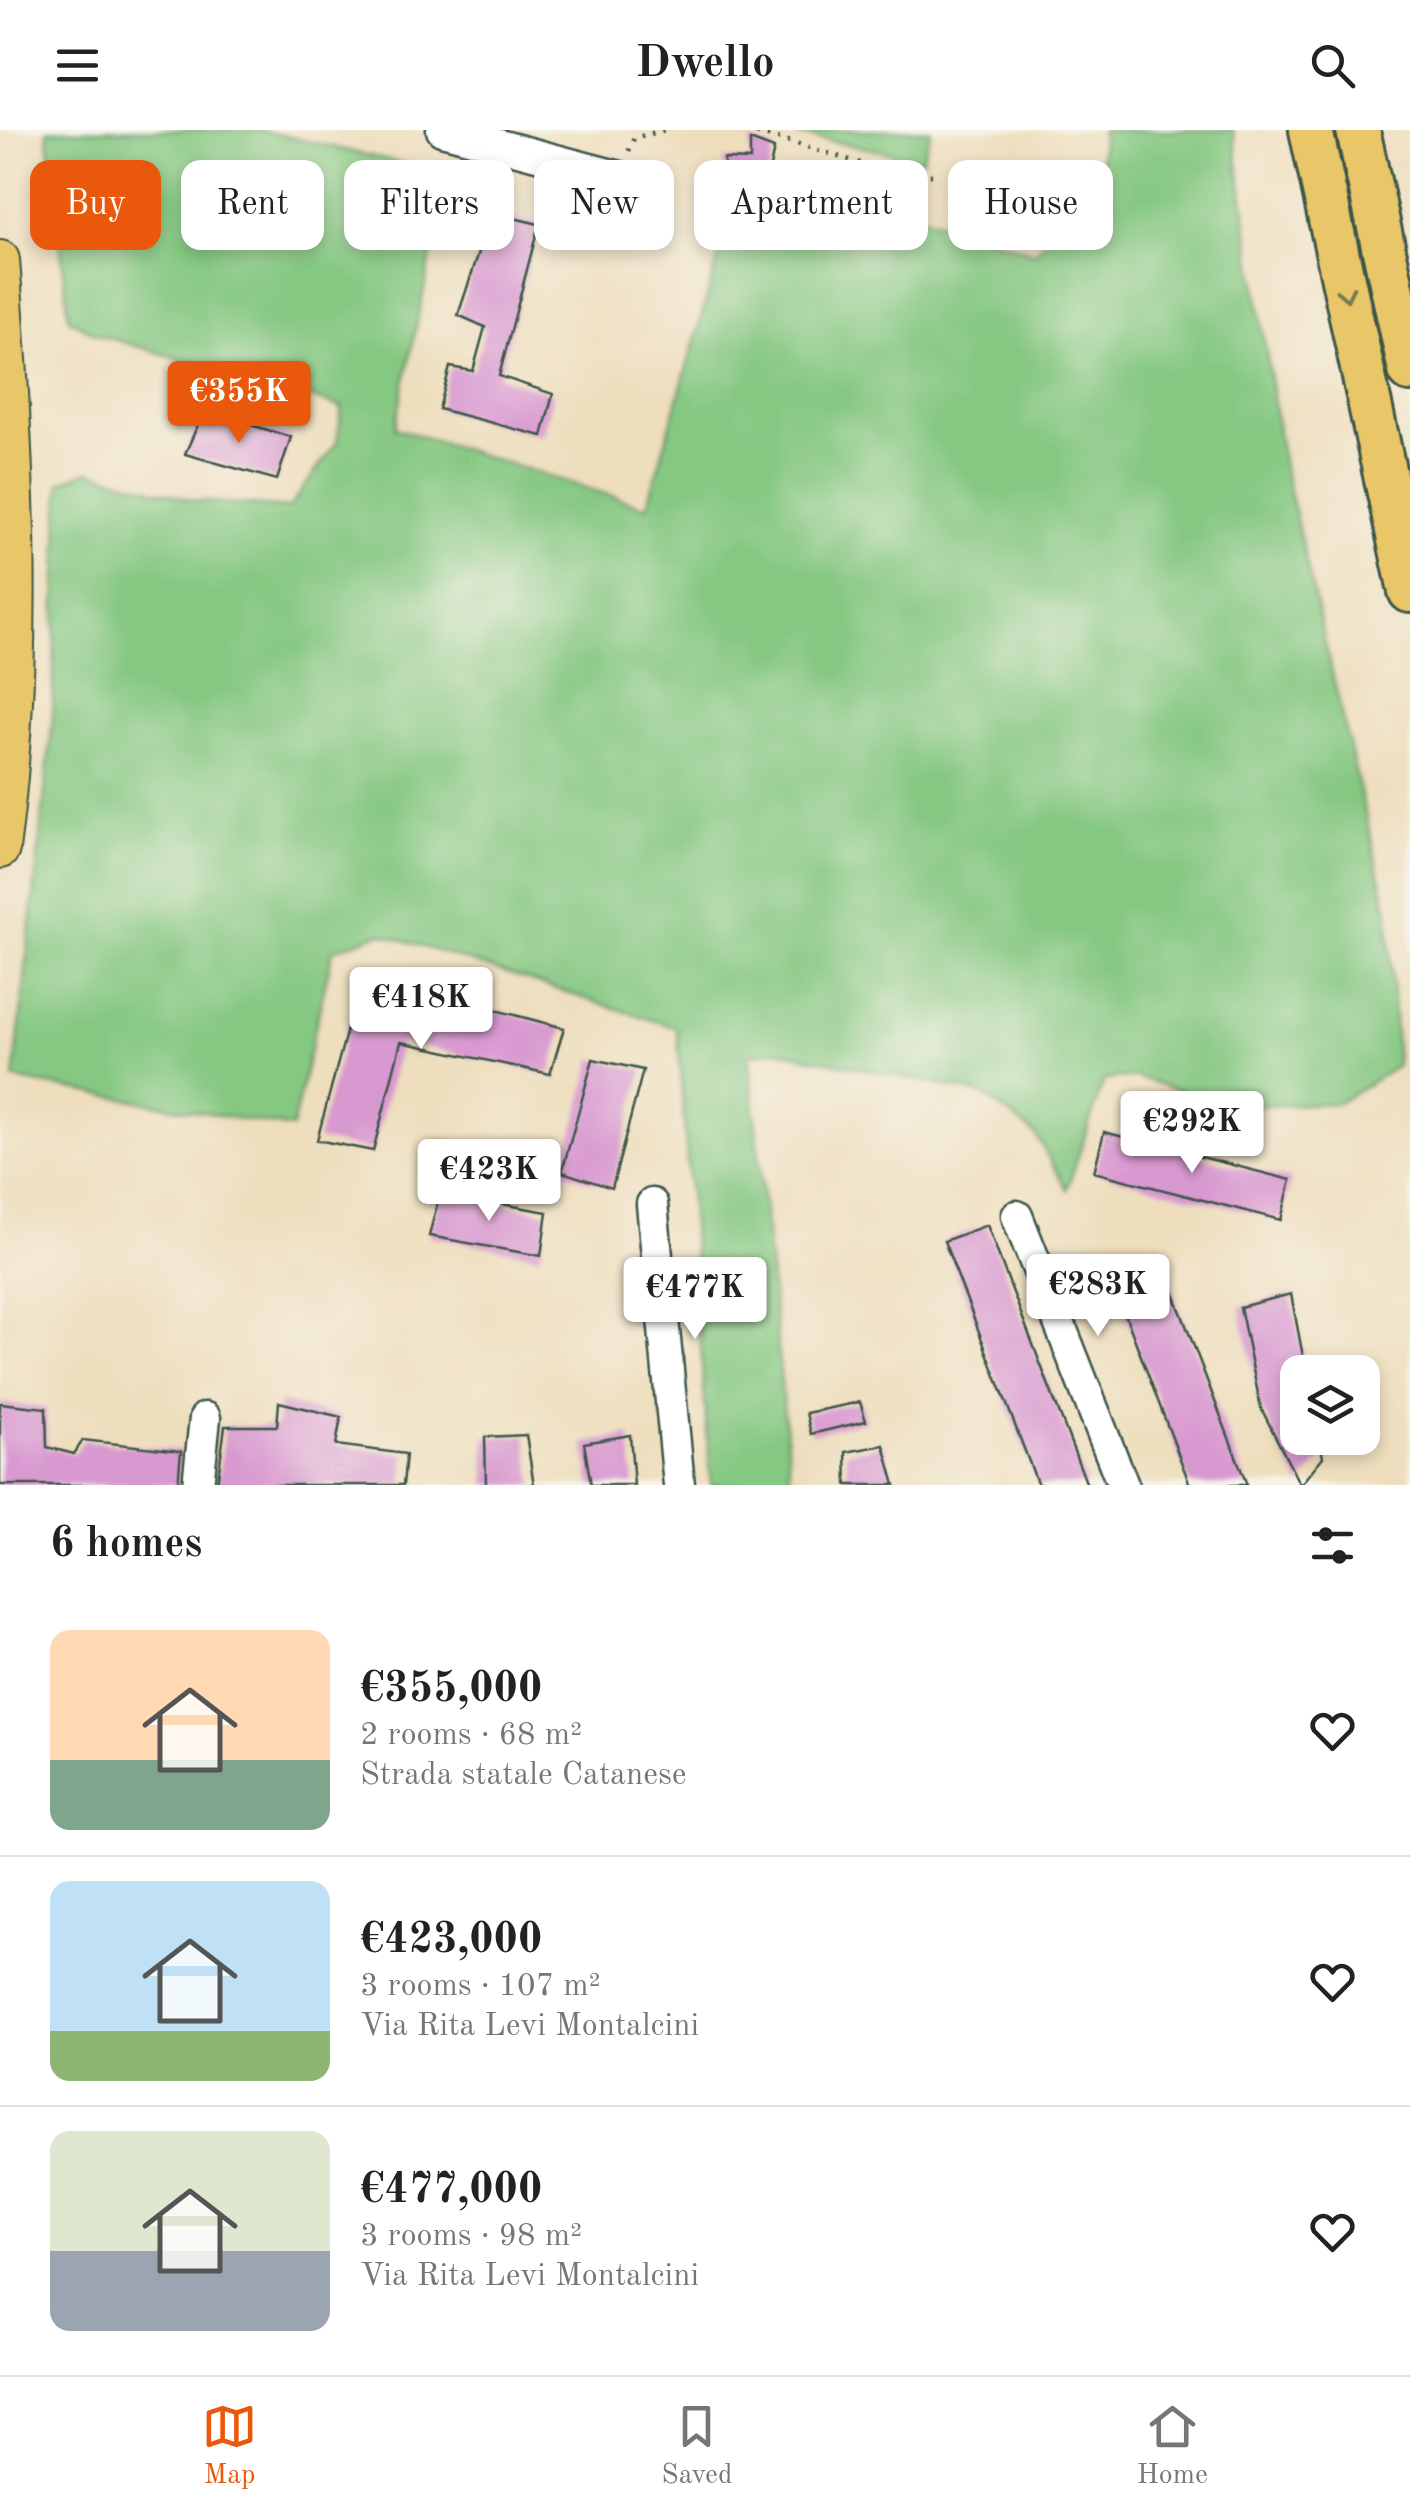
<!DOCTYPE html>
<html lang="en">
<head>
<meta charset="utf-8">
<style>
  body { margin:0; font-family:"Old Standard TT",serif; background:#f2f2f2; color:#222; height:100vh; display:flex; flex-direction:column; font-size:38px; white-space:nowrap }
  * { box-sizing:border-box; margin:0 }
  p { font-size:32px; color:#767676 }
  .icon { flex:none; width:55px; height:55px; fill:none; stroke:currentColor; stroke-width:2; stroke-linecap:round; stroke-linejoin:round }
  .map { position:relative; height:1355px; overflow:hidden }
  .sheet { display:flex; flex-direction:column; background:#fff; flex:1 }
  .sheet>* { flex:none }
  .top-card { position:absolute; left:30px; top:30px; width:1350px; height:90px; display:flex; gap:20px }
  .tools { position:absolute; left:1280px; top:1225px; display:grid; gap:20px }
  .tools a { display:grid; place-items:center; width:100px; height:100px; border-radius:20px; background:#fff; box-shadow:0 5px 15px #0003; font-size:50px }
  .price { position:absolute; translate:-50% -85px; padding:0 22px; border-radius:10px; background:#fff; color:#222; font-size:32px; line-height:65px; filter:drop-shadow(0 2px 5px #0008) }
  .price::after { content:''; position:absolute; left:50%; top:60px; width:30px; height:22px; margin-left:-15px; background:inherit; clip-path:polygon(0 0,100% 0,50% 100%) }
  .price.active { background:#ea580c; color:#fff }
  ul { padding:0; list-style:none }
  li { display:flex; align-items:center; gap:30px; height:250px; padding:0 50px }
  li+li { border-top:2px solid #e0e0e0 }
  li span { display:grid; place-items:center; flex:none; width:280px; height:200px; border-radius:20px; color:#555 }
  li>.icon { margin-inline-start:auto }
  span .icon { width:120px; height:120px; fill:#fffc; stroke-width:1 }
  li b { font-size:42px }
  h2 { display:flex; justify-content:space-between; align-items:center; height:120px; padding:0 50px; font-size:42px }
  .tag { padding:0 35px; border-radius:20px; background:#fff; box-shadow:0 5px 15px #0003; font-size:35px; line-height:90px }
  .tag.active { background:#ea580c; color:#fff }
  header { display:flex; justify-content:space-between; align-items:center; height:130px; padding:0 50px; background:#fff; font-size:45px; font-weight:700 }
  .menu { display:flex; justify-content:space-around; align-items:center; height:140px; border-top:2px solid #e0e0e0; background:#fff; font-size:28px; color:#767676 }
  .menu a { display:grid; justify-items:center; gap:5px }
  .menu .active { color:#ea580c }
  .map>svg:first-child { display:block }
  .green { fill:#85c882; stroke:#52825b; stroke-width:2.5 }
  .building { fill:#d898d0 }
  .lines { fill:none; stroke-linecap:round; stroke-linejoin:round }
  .minor-casing { stroke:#3e5549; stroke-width:35 }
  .major-casing { stroke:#3e5549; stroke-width:42 }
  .highway-casing { stroke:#3e5549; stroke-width:48 }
  .path { stroke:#3e5549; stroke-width:5; stroke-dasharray:2.5 8; stroke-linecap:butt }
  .minor { stroke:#fff; stroke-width:30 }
  .major { stroke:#e9c769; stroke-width:38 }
  .highway { stroke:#e9c769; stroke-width:42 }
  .oneway { stroke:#7a7b4c }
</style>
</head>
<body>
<header><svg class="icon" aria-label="menu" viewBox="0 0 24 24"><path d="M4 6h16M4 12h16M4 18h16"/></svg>Dwello<svg class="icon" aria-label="search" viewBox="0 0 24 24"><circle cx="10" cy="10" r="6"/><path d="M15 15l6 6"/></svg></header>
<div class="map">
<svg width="1410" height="1355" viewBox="0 0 1410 1355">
  <rect width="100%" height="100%" fill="#f7f3e8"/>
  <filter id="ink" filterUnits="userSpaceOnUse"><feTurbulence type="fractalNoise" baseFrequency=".01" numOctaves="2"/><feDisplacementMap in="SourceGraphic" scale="20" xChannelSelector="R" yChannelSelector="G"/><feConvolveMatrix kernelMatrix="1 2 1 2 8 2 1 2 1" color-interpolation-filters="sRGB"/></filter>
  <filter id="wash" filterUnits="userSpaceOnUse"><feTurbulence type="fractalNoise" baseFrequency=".0048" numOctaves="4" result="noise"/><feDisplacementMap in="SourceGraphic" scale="40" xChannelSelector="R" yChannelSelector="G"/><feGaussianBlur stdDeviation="2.25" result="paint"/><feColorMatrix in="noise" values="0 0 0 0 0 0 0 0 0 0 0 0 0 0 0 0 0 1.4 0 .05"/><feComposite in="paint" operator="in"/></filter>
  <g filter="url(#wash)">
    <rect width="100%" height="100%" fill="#eedebd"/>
    <g class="green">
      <path d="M47,0H259L448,44L395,298L647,377L727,97L805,50L1035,123L1100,46L1102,0H1233L1283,334L1388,781L1397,936L1338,973L1229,977L1137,947L1104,950L1067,1059L1035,1004L982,964L775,920L749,925L791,1355H711L677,898L381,803L333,820L292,998L14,949L52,596L60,353L88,341L192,370L289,378L337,312L342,277L96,204L69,189Z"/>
      <path d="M798,0H931L922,29L798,5Z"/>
    </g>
    <g id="blocks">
      <g class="building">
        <path d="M750,10L774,19L766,55L724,49V29L750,30Z"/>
        <path d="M999,32L1055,47L1052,60L1064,62L1059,81L1032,75L1028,99L977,90Z"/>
        <path d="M492,83L539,94L499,246L553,264L542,306L439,279L450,237L473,241L485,197L458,185Z"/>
        <path d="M204,281L291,307L277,350L185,324Z"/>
        <path d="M378,849L564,898L550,944L401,912L373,1021L317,1010L349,892L369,895Z"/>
        <path d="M593,929L643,940L612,1058L562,1042Z"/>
        <path d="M1104,1002L1291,1050L1281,1090L1094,1042Z"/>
        <path d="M440,1063L547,1082L541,1126L429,1106Z"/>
        <path d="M987,1095L1087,1355H1038L944,1111Z"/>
        <path d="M1161,1130L1247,1355H1190L1112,1150Z"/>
        <path d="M1291,1164L1306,1242H1298V1308H1319L1323,1327L1300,1355L1261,1278L1240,1177Z"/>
        <path d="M279,1272L341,1287L336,1315L406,1324L403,1355H217L225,1296H277Z"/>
        <path d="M860,1272L866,1291L811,1304L806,1283Z"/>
        <path d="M0,1273L46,1278L47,1317L74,1324L83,1310L181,1321L178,1355H0Z"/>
        <path d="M526,1305L534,1355H486L485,1307Z"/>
        <path d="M630,1305L634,1355H591L584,1313Z"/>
        <path d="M884,1315L895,1355H847L846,1322Z"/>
      </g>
    </g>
  </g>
  <g filter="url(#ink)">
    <use href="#blocks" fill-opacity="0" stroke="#3e5549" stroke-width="2.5"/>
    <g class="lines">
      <g class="minor-casing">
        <g id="minor">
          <path d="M442,0L620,47"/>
          <path d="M652,1074L679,1355"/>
          <path d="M1017,1086L1123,1355"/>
          <path d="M198,1355L205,1288"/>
        </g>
      </g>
      <g class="major-casing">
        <path id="major" d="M0,130C15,326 26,524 0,719"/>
      </g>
      <g class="highway-casing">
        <g id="highway">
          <path d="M1311,0L1410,461"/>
          <path d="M1358,0L1410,240"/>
        </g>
      </g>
      <g class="path">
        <path d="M736,0C802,8 865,44 932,45"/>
        <path d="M629,21L634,8L665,0"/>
      </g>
      <use href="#minor" class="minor"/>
      <use href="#major" class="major"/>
      <use href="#highway" class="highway"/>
    </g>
    <defs><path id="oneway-chevron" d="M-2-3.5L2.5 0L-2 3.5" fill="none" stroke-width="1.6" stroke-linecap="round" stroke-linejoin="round" transform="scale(2.5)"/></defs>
    <use class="oneway" href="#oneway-chevron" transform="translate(1346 164) rotate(78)"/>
  </g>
</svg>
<div class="tools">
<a><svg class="icon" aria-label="layers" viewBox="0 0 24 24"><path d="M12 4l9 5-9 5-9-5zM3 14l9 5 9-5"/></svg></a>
</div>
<b class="price active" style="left:239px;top:316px">€355K</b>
<b class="price" style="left:421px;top:922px">€418K</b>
<b class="price" style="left:1192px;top:1046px">€292K</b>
<b class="price" style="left:489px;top:1094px">€423K</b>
<b class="price" style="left:1098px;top:1209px">€283K</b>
<b class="price" style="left:695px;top:1212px">€477K</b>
<div class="top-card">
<a class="tag active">Buy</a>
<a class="tag">Rent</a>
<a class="tag">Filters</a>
<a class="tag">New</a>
<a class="tag">Apartment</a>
<a class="tag">House</a>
</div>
</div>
<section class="sheet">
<h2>6 homes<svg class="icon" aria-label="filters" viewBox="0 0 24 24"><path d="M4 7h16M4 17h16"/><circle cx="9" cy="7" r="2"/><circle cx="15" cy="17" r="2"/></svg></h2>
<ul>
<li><span style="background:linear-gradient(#ffd9b3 65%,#7fa58c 0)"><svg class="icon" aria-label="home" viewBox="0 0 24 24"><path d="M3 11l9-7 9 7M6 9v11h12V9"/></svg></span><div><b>€355,000</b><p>2 rooms · 68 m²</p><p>Strada statale Catanese</p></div><svg class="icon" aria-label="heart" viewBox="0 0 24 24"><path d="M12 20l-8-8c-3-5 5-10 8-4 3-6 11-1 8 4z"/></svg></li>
<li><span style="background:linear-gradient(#bfe0f5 75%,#8fb573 0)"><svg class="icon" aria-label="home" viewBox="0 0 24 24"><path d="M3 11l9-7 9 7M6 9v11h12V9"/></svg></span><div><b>€423,000</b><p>3 rooms · 107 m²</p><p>Via Rita Levi Montalcini</p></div><svg class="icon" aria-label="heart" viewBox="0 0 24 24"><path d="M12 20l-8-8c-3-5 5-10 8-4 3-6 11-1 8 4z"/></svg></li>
<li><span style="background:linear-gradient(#dfe7d0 60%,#9aa5b1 0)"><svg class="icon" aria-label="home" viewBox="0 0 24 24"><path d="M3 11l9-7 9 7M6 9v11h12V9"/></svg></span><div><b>€477,000</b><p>3 rooms · 98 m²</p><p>Via Rita Levi Montalcini</p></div><svg class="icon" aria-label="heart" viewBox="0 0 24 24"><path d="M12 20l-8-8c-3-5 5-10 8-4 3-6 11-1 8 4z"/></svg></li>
</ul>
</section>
<nav class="menu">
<a class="active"><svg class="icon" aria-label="map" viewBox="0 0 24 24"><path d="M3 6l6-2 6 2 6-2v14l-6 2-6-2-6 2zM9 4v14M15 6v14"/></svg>Map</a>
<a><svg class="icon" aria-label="saved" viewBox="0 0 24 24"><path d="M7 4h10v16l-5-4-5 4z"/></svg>Saved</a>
<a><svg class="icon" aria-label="home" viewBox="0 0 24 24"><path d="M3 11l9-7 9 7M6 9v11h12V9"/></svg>Home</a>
</nav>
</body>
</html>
